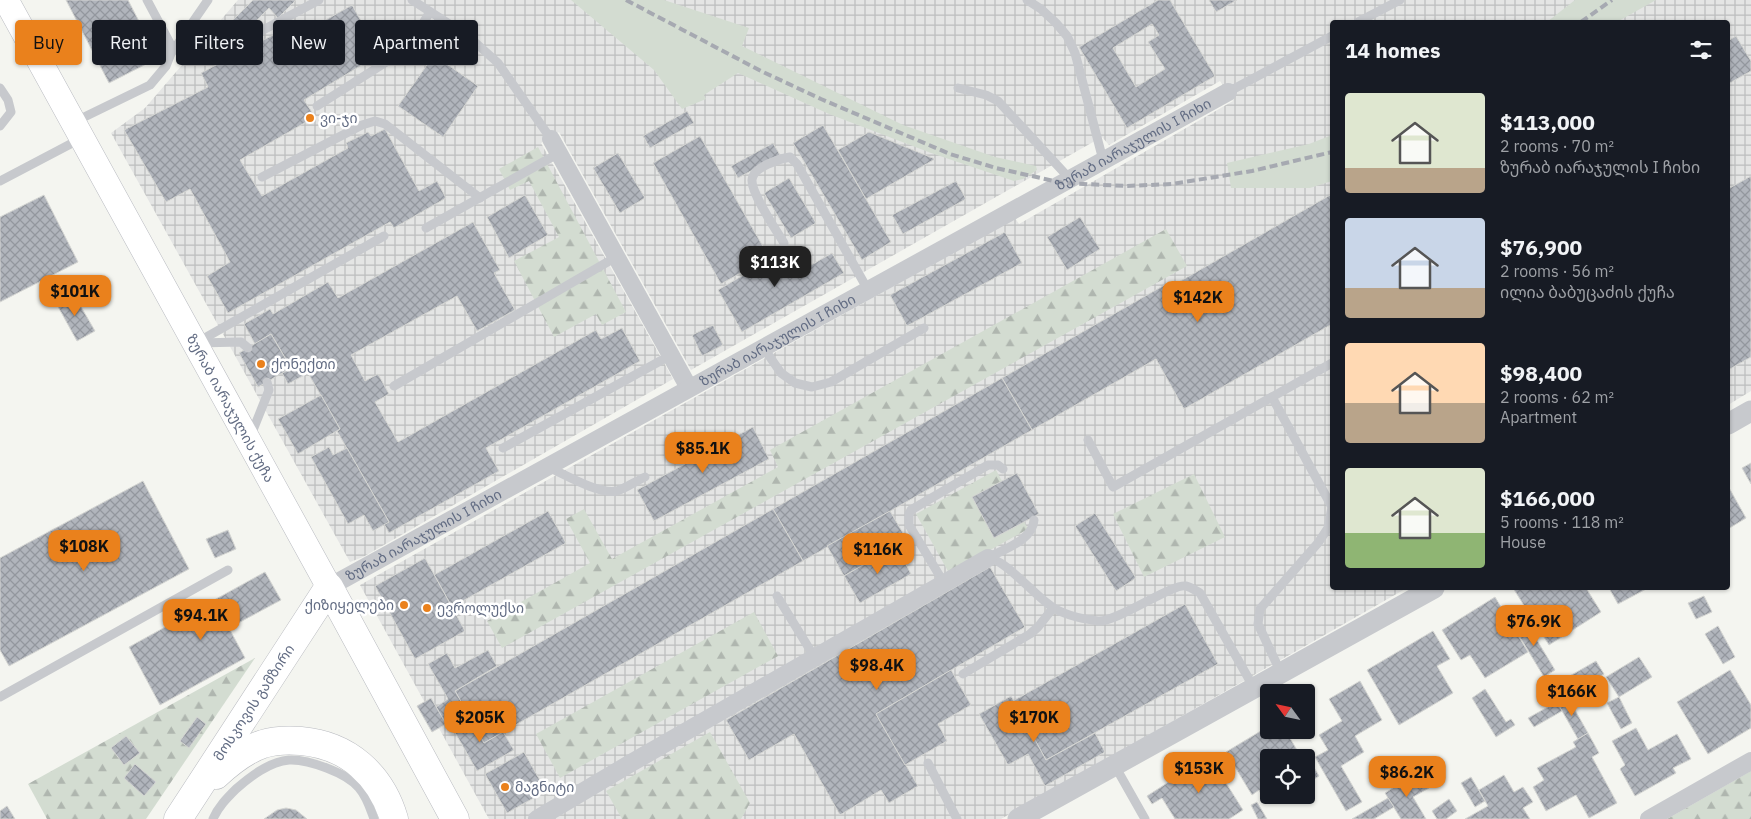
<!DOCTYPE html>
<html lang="en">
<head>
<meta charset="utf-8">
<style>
  body { margin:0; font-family:"IBM Plex Sans","Noto Sans Georgian",sans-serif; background:#20242c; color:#f1f3f6; height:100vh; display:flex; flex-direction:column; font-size:19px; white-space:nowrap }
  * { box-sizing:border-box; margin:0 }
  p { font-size:16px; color:#9ea1a6 }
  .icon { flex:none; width:28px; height:28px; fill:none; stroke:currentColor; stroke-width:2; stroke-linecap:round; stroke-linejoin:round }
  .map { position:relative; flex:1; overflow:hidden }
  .sheet { position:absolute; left:1330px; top:20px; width:400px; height:570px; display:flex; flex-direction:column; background:#171b24; border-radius:5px; box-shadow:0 1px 4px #0004 }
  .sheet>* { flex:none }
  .guide { position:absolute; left:15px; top:20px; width:475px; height:45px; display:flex; gap:10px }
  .needle { width:32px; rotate:303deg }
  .fabs { position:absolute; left:1260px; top:684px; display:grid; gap:10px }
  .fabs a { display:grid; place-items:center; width:55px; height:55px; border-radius:5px; background:#171b24; box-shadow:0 1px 4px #0004; font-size:25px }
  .price { position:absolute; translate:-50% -42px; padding:0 11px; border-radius:10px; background:#ea811c; color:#111; font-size:16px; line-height:32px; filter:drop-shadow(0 1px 2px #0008) }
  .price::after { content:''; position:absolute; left:50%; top:30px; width:15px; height:11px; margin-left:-8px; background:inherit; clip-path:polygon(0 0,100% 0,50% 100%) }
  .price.current { background:#222; color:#fff }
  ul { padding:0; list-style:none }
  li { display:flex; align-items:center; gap:15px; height:125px; padding:0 15px }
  li span { display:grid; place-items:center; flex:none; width:140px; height:100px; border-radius:5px; color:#555 }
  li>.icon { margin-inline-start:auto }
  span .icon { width:60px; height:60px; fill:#fffc; stroke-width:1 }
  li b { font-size:21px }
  h2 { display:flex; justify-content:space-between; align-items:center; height:60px; padding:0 15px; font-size:21px }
  .pill { padding:0 18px; border-radius:5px; background:#171b24; box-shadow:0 1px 4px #0004; font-size:18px; line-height:45px }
  .pill.current { background:#ea811c; color:#111 }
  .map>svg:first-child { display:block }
  .industrial { fill:url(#industrial-grid) }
  .grass { fill:#d3dcd1 }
  .forest { fill:url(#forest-firs) }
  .building { fill:url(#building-cross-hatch); stroke:#d5d6d3; fill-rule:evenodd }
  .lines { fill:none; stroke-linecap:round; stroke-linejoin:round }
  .secondary-casing { stroke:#b9bbc1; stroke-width:26 }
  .primary-casing { stroke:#b9bbc0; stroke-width:29 }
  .service { stroke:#c7c9cd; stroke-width:9 }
  .minor { stroke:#c7c9cd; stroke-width:18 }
  .tertiary { stroke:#c7c9cd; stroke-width:21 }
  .secondary { stroke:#fff; stroke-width:25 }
  .primary { stroke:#fff; stroke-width:28 }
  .rail { stroke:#a6a9b1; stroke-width:4; stroke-dasharray:8 4; stroke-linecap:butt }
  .poi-dot { fill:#ea811c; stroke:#fff; stroke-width:2 }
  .labels { text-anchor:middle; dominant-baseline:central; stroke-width:5; stroke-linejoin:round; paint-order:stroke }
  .poi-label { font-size:14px; fill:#626c83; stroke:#fff; text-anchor:start }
  .street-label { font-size:14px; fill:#626c83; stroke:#fff }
</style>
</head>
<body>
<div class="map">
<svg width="1751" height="819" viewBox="0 0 1751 819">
  <defs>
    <pattern id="industrial-grid" width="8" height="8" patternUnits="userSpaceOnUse" patternTransform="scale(1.25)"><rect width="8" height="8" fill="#e4e5e4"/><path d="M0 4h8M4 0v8" fill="none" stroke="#bcbebe"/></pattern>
    <pattern id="forest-firs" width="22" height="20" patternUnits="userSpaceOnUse" patternTransform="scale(1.25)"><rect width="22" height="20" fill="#d3dcd1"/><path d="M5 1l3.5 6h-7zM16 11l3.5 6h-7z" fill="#afb6af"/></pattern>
    <pattern id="building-cross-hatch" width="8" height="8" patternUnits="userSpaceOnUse" patternTransform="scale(1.25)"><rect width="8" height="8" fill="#b1b5bc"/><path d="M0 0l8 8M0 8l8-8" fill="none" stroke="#93979e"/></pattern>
  </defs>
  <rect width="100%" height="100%" fill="#f4f5f0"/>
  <path class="industrial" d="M238,0H1751V391L1728,405V22H1332V588H1407L1001,819H489L360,585L1015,218L1019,224L1233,101L1220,81L1109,145L1102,137L691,370L559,132L541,143L673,379L363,557L350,562L111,133L145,108Z"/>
  <g class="grass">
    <path d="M571,0H664L749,28L742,46L903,125L995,157L1036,166L1037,170L1023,179L1014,181L931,153L829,114L738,73L704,95L706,99L682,109L654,70Z"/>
    <path d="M1575,0H1656L1617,22H1547Z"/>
    <path d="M1332,135V181L1310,188H1231L1227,163L1309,144Z"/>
  </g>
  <g class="forest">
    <path d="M538,147L626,312L602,325L596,314L554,337L514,261L559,237L529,181L510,190L499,169Z"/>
    <path d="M1166,229L1187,266L502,648L487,621L590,563L566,519L584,509L612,559L778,467L770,450Z"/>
    <path d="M996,470L1028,529L949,573L916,514Z"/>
    <path d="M1194,474L1225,537L1144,577L1113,514Z"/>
    <path d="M754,612L778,656L560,778L536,734Z"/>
    <path d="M255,658L146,819H47L28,784Z"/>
    <path d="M710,732L750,803L741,819H622L606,791Z"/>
    <path d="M1751,771V819H1667Z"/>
  </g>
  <g class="building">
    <path d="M66,0H128L158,58L109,83Z"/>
    <path d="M253,0H296L278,18L269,8L233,44L221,32Z"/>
    <path d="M1158,0H1170L1215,76L1127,128L1079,47ZM1152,24L1159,35L1148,42L1165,69L1136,87L1113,48Z"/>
    <path d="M1209,0H1237L1216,12Z"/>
    <path d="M352,5L380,54L304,100L315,117L240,160L262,196L348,148L346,143L368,132L371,136L385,129L419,191L437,181L446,198L394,228L390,222L228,313L207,276L230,262L190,189L166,202L124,130L208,87L201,73L273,35L280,46Z"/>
    <path d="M1736,36L1751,61V71L1728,84V41Z"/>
    <path d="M434,55L478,86L443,137L398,106Z"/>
    <path d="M687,111L694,123L650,148L643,136Z"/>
    <path d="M823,125L891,242L862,260L793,143Z"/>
    <path d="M869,132L935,159L866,199L838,150Z"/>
    <path d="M700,136L769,257L721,284L653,163Z"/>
    <path d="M773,143L780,155L738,178L731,166Z"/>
    <path d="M618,153L645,198L620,213L593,168Z"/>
    <path d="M1751,176V357L1728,370V189Z"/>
    <path d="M789,178L816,223L791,238L764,193Z"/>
    <path d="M956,181L966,199L903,234L892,215Z"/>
    <path d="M1332,194V324L1184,409L1156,359L1032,430L1002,378L1168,283L1170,287Z"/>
    <path d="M44,195L78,262L0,302V217Z"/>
    <path d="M525,195L548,235L509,258L487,217Z"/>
    <path d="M1080,217L1100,249L1067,270L1047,237Z"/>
    <path d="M473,222L500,270L494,273L515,310L477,331L457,296L351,355L365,381L378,374L389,394L375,402L398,442L596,330L601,339L622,328L640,361L486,448L499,471L389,533L384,524L389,522L337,431L340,429L308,373L288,384L282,373L291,368L271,334L255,344L244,324L270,309L273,314L328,282L338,298Z"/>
    <path d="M1005,232L1022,263L907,326L890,295Z"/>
    <path d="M786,250L799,272L832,253L844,273L742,332L718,290Z"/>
    <path d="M73,293L95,331L77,341L56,303Z"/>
    <path d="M713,325L723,345L702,356L692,335Z"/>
    <path d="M271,334L291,368L258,387L239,353Z"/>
    <path d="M1002,378L1032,430L803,561L773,509Z"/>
    <path d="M321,395L340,429L298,454L278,419Z"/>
    <path d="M753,427L769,459L654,521L637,490Z"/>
    <path d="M329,447L333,455L347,448L389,522L373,531L364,515L348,524L311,457Z"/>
    <path d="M1751,463V484L1742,468Z"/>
    <path d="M1017,473L1039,514L994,538L972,497Z"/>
    <path d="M143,481L189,569L9,666L0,650V558Z"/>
    <path d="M1728,486L1746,518L1728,529Z"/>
    <path d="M773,509L803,561L484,743L455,691Z"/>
    <path d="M548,511L566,543L452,607L434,575Z"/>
    <path d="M890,511L907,540L844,576L827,546Z"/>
    <path d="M1095,513L1136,578L1116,591L1075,526Z"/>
    <path d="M228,530L236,549L215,558L206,539Z"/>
    <path d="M896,546L911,574L860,603L844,576Z"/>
    <path d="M425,558L465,631L415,659L375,586Z"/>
    <path d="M990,567L1025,627L876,714L918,786L889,803L881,790L840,815L794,734L749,760L726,720Z"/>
    <path d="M265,572L281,600L229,628L245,658L160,705L129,647Z"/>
    <path d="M1513,588H1586L1601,612L1549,645Z"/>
    <path d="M1609,588H1648L1618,604Z"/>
    <path d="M1704,596L1712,612L1696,619L1688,603Z"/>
    <path d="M1495,597L1528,652L1485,678L1470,655L1461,660L1442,630Z"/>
    <path d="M1185,604L1218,664L1046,760L1013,701Z"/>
    <path d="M1523,617L1555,670L1544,677L1512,624Z"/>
    <path d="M1718,626L1735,657L1723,664L1705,634Z"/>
    <path d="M1433,631L1450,659L1437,666L1453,693L1399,725L1367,670Z"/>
    <path d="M488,650L497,666L455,691L467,712L446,724L436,707L448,699L428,664L447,653L455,668Z"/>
    <path d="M1639,657L1652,677L1619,697L1606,677Z"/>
    <path d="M1596,661L1604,674L1568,695L1561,681Z"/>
    <path d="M951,670L971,705L938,724L947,741L905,765L876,714Z"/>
    <path d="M1730,670L1751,705V728L1708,754L1677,702Z"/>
    <path d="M1360,681L1382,720L1355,736L1364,752L1341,766L1362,802L1346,811L1315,757L1328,750L1319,735L1342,721L1329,699Z"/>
    <path d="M1485,689L1506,722L1511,719L1515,725L1496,737L1472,698Z"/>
    <path d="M1011,696L1046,760L1095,733L1105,752L1045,786L1028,754L1008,765L979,714Z"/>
    <path d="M1567,696L1588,733L1578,739L1557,702Z"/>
    <path d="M1619,697L1632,723L1621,729L1607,703Z"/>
    <path d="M431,698L446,724L432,732L417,706Z"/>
    <path d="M1557,702L1562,711L1534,727L1528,718Z"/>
    <path d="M467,712L484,743L503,732L514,750L477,771L449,722Z"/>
    <path d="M197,717L206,724L189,748L180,741Z"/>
    <path d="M1269,726V730H1285L1300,755L1305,752L1319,776L1306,784V758H1269V795L1263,798L1259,790L1252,795L1226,752Z"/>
    <path d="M1636,728L1648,750L1677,734L1691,759L1673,768L1676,773L1635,796L1620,769L1625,765L1612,741Z"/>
    <path d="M1588,733L1599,753L1592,757L1617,803L1589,818L1576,795L1546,811L1533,787L1544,780L1537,768L1576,747L1573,742Z"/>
    <path d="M126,736L140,753L124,765L111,748Z"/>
    <path d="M524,752L546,791L507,813L485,774Z"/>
    <path d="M1209,756L1243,810L1229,819H1175L1162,798L1152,804L1147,796Z"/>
    <path d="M135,764L156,782L144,796L124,778Z"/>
    <path d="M1504,775L1514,792L1523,787L1533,802L1523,808L1530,819H1465L1488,806L1479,790Z"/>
    <path d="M1401,777L1407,786L1422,777L1429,788L1413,797L1426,819H1401L1385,793L1393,788L1391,784Z"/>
    <path d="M1471,777L1485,801L1475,807L1461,783Z"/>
    <path d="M1388,798L1394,807L1374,819H1352Z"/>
    <path d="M1449,799L1457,811L1446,819H1437L1432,811Z"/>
    <path d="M1257,802L1267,819H1258L1251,805Z"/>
    <path d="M7,806L15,819H0V811Z"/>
    <path d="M286,808L296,810L307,819H264L277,810Z"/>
  </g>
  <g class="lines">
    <g class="secondary-casing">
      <g id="secondary">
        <path id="s2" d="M6,0L329,587"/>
      </g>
    </g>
    <g class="primary-casing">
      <g id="primary">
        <path d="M216,775C230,762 245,750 263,744C276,740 289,740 301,741C348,745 381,775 394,819"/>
        <path id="s3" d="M178,819L329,587L455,819"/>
      </g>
    </g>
    <g class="service">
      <path d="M412,0L468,36L498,63L551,139"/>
      <path d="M1027,0L1041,9L1056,23L1067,36L1075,53L1103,160"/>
      <path d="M1358,22L1400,0"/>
      <path d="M250,37L319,0"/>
      <path d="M170,55L208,0"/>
      <path d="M0,88L8,100L11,112L0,126"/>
      <path d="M958,88L986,95L998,101L1070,179"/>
      <path d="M1228,92L1332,36"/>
      <path d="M317,106L402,52L410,44L430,12"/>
      <path d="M74,122L150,85L166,66L170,56V43L147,0"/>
      <path d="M262,177L362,125L375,121L385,124L480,198"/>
      <path d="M0,181L80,139"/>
      <path d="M426,228L559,153"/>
      <path d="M784,243C776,230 751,193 752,180C753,167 779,159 790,157L797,164L868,290"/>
      <path d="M196,343L384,236"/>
      <path d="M198,343L241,342L248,348"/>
      <path d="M763,347L781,373L795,383L812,387L831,382L924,328"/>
      <path d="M394,386L616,257"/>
      <path d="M1272,397L1332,507L1328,528L1318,543L1260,609L1258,624L1281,673"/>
      <path d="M251,435L269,390L267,382"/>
      <path d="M1088,440L1113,487L1332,363"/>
      <path d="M503,448L671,355"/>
      <path d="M548,467C564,474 599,495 617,491C626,488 636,481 645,477"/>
      <path d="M988,558C1005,559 1034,595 1051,606C1063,615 1083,619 1098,621C1111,623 1153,597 1168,591C1173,589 1180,585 1186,586C1191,587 1196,591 1200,593L1254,688"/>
      <path d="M988,558C1004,549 1033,540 1034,520"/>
      <path d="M944,583L909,525V514L911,510L988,465H998L1003,469"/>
      <path d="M777,596L815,658"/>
      <path d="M963,674L1030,634L1038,627L1053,608"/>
      <path d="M0,697L228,570"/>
      <path d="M928,763L957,819"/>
      <path d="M1115,766L1145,819"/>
      <path d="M213,819C218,807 227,798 236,789C251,776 269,762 289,760C308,759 347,773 359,788C367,797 370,808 374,819"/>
    </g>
    <g class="minor">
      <path d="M551,139L689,388"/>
      <path id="s1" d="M329,587L1228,92"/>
      <path d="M537,819L631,763L988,558"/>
      <path d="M1649,819L1751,761"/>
    </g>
    <g class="tertiary">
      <path d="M1728,424L1751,411"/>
      <path d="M1018,819L1434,588"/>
    </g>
    <use href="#secondary" class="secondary"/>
    <use href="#primary" class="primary"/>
    <g class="rail">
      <path d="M626,0L761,71L821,99L950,154L996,168L1063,183L1126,186L1172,184L1252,171L1332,152"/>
      <path d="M1581,22L1612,0"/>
    </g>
  </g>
  <g class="poi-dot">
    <circle cx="310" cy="118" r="5"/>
    <circle cx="261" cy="364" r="5"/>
    <circle cx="404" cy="605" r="5"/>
    <circle cx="427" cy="608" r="5"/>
    <circle cx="505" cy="787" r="5"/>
  </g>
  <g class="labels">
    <g class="poi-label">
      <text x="320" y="118">ვი-ჯი</text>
      <text x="271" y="364">ქონექთი</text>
      <text x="394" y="605" text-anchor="end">ქიზიყელები</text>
      <text x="437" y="608">ევროლუქსი</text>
      <text x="515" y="787">მაგნიტი</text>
    </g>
    <g class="street-label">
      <text stroke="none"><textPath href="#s1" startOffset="918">ზურაბ იარაჯულის I ჩიხი</textPath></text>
      <text stroke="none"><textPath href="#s1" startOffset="512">ზურაბ იარაჯულის I ჩიხი</textPath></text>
      <text stroke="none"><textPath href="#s2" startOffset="466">ზურაბ იარაჯულის ქუჩა</textPath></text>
      <text stroke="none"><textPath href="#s1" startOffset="108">ზურაბ იარაჯულის I ჩიხი</textPath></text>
      <text stroke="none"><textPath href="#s3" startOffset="139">მოსკოვის გამზირი</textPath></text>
    </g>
  </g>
</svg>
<div class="fabs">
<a><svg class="needle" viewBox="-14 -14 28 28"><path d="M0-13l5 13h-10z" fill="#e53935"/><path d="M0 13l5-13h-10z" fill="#9ea1a6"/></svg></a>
<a><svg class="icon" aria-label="locate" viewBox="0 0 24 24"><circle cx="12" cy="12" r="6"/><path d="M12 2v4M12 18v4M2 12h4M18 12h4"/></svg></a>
</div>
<b class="price current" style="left:775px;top:288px">$113K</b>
<b class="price" style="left:75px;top:317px">$101K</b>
<b class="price" style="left:1198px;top:323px">$142K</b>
<b class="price" style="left:703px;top:474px">$85.1K</b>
<b class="price" style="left:84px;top:572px">$108K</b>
<b class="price" style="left:878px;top:575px">$116K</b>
<b class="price" style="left:201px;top:641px">$94.1K</b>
<b class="price" style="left:1534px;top:647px">$76.9K</b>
<b class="price" style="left:877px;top:691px">$98.4K</b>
<b class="price" style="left:1572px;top:717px">$166K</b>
<b class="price" style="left:480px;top:743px">$205K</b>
<b class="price" style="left:1034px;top:743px">$170K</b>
<b class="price" style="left:1199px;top:794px">$153K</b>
<b class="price" style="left:1407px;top:798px">$86.2K</b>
<div class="guide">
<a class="pill current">Buy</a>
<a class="pill">Rent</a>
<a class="pill">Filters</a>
<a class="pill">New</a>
<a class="pill">Apartment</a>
</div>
<section class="sheet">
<h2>14 homes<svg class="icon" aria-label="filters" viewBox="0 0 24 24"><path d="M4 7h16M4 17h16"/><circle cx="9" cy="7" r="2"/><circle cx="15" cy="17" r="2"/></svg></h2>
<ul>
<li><span style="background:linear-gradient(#dfe7d0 75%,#b9a48a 0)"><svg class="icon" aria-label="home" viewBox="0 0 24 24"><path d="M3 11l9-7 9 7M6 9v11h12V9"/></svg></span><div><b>$113,000</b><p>2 rooms · 70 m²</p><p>ზურაბ იარაჯულის I ჩიხი</p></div></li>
<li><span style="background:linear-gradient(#c9d6e8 70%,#b9a48a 0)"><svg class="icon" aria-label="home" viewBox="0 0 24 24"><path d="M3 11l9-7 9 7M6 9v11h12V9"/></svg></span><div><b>$76,900</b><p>2 rooms · 56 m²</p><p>ილია ბაბუცაძის ქუჩა</p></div></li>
<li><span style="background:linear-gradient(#ffd9b3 60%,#b9a48a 0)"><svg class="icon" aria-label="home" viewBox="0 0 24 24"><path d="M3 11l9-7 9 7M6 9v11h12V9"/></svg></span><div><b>$98,400</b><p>2 rooms · 62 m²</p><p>Apartment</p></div></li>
<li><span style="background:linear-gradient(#dfe7d0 65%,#8fb573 0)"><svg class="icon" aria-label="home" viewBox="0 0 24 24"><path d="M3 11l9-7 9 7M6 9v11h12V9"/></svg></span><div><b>$166,000</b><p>5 rooms · 118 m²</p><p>House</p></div></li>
</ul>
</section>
</div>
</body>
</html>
